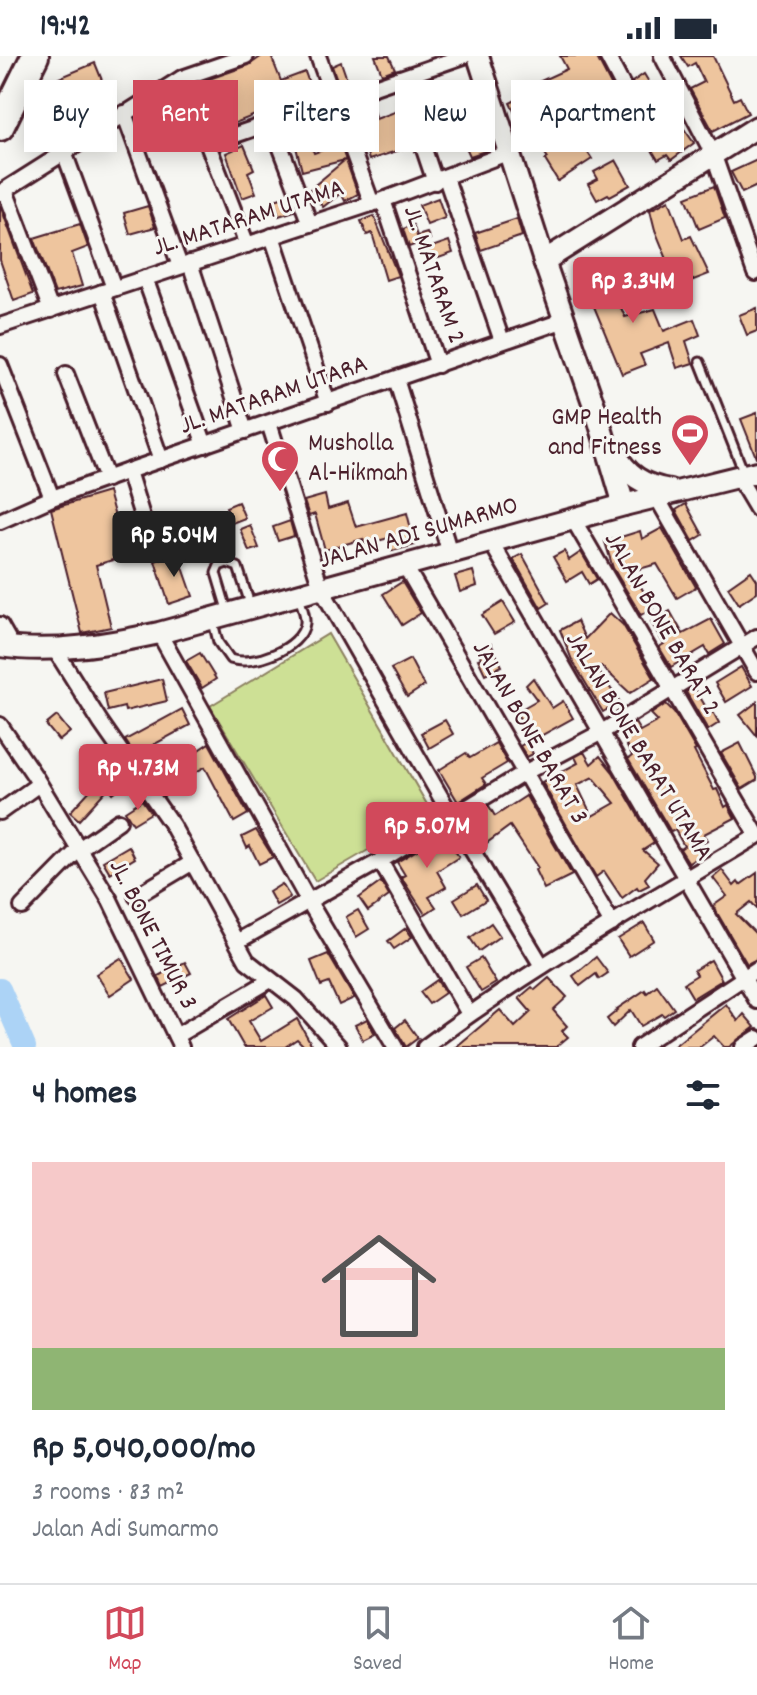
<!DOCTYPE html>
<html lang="en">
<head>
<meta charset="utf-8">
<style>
  body { margin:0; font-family:Dekko,sans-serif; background:#f6f6f7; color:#1f2937; height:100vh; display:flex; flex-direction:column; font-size:30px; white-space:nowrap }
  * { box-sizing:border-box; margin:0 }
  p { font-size:26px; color:#747a83 }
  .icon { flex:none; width:44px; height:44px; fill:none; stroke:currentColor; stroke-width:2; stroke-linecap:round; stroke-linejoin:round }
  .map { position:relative; height:991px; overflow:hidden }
  .details { display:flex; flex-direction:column; background:#fff; flex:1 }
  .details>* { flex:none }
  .banner { position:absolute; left:24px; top:24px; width:710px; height:72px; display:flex; gap:16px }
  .price { position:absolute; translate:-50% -68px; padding:0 18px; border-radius:8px; background:#d1495b; color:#fff; font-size:26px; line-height:52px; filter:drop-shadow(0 2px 4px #0008) }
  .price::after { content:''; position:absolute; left:50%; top:48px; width:24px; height:18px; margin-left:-12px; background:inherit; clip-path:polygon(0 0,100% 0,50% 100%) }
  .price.active { background:#222; color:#fff }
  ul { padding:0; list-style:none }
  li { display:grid; align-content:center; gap:16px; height:424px; padding:0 32px }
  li+li { border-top:2px solid #e0e1e3 }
  li span { display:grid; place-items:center; height:248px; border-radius:0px; color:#555 }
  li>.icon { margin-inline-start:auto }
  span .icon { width:144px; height:144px; fill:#fffc; stroke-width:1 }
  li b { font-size:34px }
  h2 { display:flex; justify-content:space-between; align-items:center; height:96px; padding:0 32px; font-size:34px }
  .tag { padding:0 28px; border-radius:0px; background:#fff; box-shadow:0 4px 20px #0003; font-size:28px; line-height:72px }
  .tag.active { background:#d1495b; color:#fff }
  .status { display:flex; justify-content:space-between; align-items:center; height:56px; padding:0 40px; background:#fff; direction:ltr }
  .status svg { height:22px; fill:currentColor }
  .tabs { display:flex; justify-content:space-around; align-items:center; height:112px; border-top:2px solid #e0e1e3; background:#fff; font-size:22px; color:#747a83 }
  .tabs a { display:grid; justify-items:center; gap:4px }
  .tabs .active { color:#d1495b }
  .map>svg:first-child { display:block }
  .green { fill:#cde095; stroke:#8c8060; stroke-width:2 }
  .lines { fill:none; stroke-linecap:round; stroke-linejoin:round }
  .river { stroke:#acd3f6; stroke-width:22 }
  .building { fill:#eec59e; stroke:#4a1f2b; stroke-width:2; fill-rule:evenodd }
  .lane-casing { stroke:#4a1f2b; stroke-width:13 }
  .street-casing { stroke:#4a1f2b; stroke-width:20 }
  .secondary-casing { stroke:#4a1f2b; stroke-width:26 }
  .highway-casing { stroke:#4a1f2b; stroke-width:32 }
  .lane { stroke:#f6f6f2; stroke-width:7 }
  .street { stroke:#f6f6f2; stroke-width:14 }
  .secondary { stroke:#f6f6f2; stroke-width:20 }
  .highway { stroke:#f6f6f2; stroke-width:26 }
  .labels { text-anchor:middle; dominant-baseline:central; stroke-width:6; stroke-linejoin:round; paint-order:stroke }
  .street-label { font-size:26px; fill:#4a1f2b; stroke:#f6f6f2 }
  .poi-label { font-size:26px; fill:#4a1f2b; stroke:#f6f6f2; text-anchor:end }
</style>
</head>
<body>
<div class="status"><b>19:42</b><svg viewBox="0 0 49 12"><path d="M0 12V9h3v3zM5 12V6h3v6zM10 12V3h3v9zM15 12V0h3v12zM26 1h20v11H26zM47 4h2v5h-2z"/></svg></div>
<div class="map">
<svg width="757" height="991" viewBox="0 0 757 991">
  <rect width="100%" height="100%" fill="#f6f6f2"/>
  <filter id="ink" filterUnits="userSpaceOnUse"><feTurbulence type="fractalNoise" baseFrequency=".0125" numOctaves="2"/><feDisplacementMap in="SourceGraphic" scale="16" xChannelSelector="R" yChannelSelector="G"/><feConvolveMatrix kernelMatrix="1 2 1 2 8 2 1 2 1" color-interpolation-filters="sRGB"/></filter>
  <g filter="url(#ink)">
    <path class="green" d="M328,578L432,757L315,825L210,650Z"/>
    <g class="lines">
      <path class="river" d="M0,933L25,991"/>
    </g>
    <g class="building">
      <path d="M262,0H271L281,25L305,16L313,38L293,46L294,48L271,56L270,53L215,75L209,63L217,60L210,37L200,41L195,28L249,9Z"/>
      <path d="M375,0H389L395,13L382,18Z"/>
      <path d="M560,0H596L624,54L621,57L603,35L576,48L579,53L532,77L521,56L516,59L510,47L536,34L534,28L567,13Z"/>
      <path d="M681,0H713L734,44L740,41L748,57L713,75L690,33L704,26L695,7L688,11Z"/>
      <path d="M341,6L349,29L340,32L332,10Z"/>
      <path d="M95,7L110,44L74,58L59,22Z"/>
      <path d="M644,18L655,36L642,43L632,26Z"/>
      <path d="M467,40L488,94L470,100L460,78L432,87L422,56Z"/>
      <path d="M372,52L376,63L400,54L412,90L369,104L362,81L359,82L351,60Z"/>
      <path d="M661,57L666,65L675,60L694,87L671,104L667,99L658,104L652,94L655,92L640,70Z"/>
      <path d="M303,66L314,97L340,88L358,138L345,145L341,137L323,151L309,134L345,104L302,115L296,91L292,92L285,72Z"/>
      <path d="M554,82L562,93L578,82L592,103L558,125L545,104L548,102L541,92Z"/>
      <path d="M244,89L254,113L248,116L256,137L242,142L226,97Z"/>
      <path d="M616,104L630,129L610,140L608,138L597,144L588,128L598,123L594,116Z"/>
      <path d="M757,104V130L742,137L731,116Z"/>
      <path d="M714,130L725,162L699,173L686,141Z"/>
      <path d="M289,140L294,155L279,160L274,144Z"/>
      <path d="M438,142L445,162L427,169L419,149Z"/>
      <path d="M669,144L684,183L691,180L709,218L678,230L655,174L650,154Z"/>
      <path d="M0,149L33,238L14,245L0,204Z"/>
      <path d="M148,150L155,171L130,178L124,157Z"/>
      <path d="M374,160L398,220L386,224L372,177L367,179L361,165Z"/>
      <path d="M517,163L522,180L481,194L475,177Z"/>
      <path d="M80,168L88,191L72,197L82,230L55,237L34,182Z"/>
      <path d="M413,169L417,180L427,177L430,183L409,191L403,173Z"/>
      <path d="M449,185L453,197L430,205L426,193Z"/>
      <path d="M600,203L625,261L655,253L664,275L694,263L700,279L686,285L693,307L677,312L669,287L640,298L645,309L622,318L578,212Z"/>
      <path d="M757,252V275L747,279L739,259Z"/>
      <path d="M757,357V401H756L741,363Z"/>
      <path d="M108,436L126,500L96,509L111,571L82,577L51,453Z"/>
      <path d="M325,439L328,453L348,447L356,471L407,457L415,489L392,495L389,482L365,488L363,483L325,494L315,458L309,460L304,445Z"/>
      <path d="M238,446L245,462L232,467L226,451Z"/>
      <path d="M686,448L703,479L693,485L676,454Z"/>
      <path d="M290,465L294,480L278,485L273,471Z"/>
      <path d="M250,469L259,492L249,495L240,473Z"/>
      <path d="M662,472L696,531L677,542L657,508L632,515L653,552L641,559L613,512L605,486L640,475L642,483Z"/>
      <path d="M564,495L569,504L581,496L597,523L589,528L582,516L567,525L553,501Z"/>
      <path d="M178,497L193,540L169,548L155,505Z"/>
      <path d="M522,498L549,547L541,552L513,503Z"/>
      <path d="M473,515L477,530L460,536L455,520Z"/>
      <path d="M751,515L757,524V536L739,548L728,531Z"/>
      <path d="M402,526L421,557L402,569L383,538Z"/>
      <path d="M503,546L515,566L494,578L482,559Z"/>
      <path d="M670,555L683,578L711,563L725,588L709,598L705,591L671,611L659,591L664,588L651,566Z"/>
      <path d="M610,557L623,569L654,622L630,637L601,610L597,613L620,646L603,656L572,604L560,574L577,565L585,583Z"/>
      <path d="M491,588L502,610L485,618L478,603L481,602L478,594Z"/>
      <path d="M200,597L216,623L202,632L186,605Z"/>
      <path d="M410,603L424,630L407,641L391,613Z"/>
      <path d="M741,611L752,630L726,646L715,627Z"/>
      <path d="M533,622L552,652L563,645L573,662L528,687L533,698L527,701L520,690L527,686L520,672L524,670L516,656L537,644L526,629Z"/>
      <path d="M162,623L167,645L125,655L124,651L108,655L104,637Z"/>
      <path d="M694,631L710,658L713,656L719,667L708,674L686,636Z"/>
      <path d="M757,646V680L740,659Z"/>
      <path d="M666,648L674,656L696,694L694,695L714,734L717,733L725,751L728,749L735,762L704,778L707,784L695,791L700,799L689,807L680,793L684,790L675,774L671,776L628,703L632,700L620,677L635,667L640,675L658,665L651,658Z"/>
      <path d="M182,653L190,669L151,690L167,715L209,687L248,758L234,766L205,711L161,736L138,697L135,699L125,684Z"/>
      <path d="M57,660L70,676L59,685L46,669Z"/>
      <path d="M445,664L453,678L429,692L421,677Z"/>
      <path d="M496,687L507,707L482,722L486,728L458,746L439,714L466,697L470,702Z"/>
      <path d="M740,687L757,721V724L742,733L721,697Z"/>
      <path d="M584,696L591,708L600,700L613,716L654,787L643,794L658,807L645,822L649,829L639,834L637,831L622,842L604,815L596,821L542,726L578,707L575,701ZM593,721L615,747L592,760L577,729Z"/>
      <path d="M118,716L126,727L113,737L109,731L79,764L70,756L92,732L95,734Z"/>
      <path d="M526,740L572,819L544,833L535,814L538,812L510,770L484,789L466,764L489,750L495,760Z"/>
      <path d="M142,744L151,757L133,768L125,755Z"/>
      <path d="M256,774L273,801L259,808L250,790L247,792L242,781Z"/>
      <path d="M444,778L459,801L437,815L446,831L429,841L436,851L425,858L401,821L405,819L397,806Z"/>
      <path d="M129,790L135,802L110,817L103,805Z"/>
      <path d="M722,814L734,830L738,826L740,829L757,817V853L751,846L736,858L757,879V903L747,908L713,850L727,840L713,822Z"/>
      <path d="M381,826L389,840L368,855L359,842Z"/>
      <path d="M282,828L290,841L276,849L269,836Z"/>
      <path d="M477,829L486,844L463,858L454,843Z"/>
      <path d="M358,854L369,873L356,881L346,861Z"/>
      <path d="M491,867L500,880L479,895L470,882Z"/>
      <path d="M644,867L654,884L629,900L618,883Z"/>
      <path d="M406,872L412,881L394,893L388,885Z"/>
      <path d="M328,898L354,942L339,949L329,927L321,930L311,905Z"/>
      <path d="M596,901L608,917L599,923L596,918L580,930L573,920Z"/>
      <path d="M121,902L134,923L110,939L96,918Z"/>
      <path d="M481,902L496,927L481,936L466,911Z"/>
      <path d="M711,904L722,924L693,942L684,927L697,919L694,914Z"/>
      <path d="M185,906L191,917L163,931L158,920Z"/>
      <path d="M549,922L567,941L553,954L567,970L562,975L568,981L556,991H456L500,954L515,971L531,956L519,942L532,931L535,934Z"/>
      <path d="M437,924L445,937L429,948L420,936Z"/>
      <path d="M657,929L674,953L664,960L662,958L641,970L631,954L613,971L607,963L618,954L617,953L645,934L647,937Z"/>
      <path d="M266,939L273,951L249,965L261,985L297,963L313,991H305L297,983L285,991H244L228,963Z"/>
      <path d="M726,948L738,965L744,958L755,971L729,991H724L714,980L700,991H673Z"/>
      <path d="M367,963L375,978L363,984L355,969Z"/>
      <path d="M405,964L418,982L406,991L395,972Z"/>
    </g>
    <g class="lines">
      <g class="lane-casing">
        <g id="lane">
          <path d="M700,306L744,417"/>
          <path d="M228,557L216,517L219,510L227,507L238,511L251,551"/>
          <path d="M213,566L218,586L230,603C252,611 302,593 305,567C306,558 301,549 299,541"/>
        </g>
      </g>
      <g class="street-casing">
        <g id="street">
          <path d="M318,0L372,148"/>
          <path d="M607,0L625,34"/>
          <path d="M662,0L714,100L755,217"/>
          <path d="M182,22L247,189"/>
          <path d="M400,22L435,126"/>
          <path d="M124,57L180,210"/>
          <path d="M271,66L310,168"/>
          <path d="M209,88L464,0"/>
          <path d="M64,96L114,232"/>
          <path d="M446,122L502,285"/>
          <path d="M5,134L51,254"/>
          <path d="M0,137L182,22L246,0"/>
          <path d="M383,144L438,309"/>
          <path d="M272,180L328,347"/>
          <path d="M190,207L245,375"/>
          <path d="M145,222L205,389"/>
          <path d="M102,236L161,404"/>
          <path d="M0,270L383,144L510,96"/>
          <path d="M0,309L52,442"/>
          <path d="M66,318L107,423"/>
          <path d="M396,323L450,497"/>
          <path d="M269,367L321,532L452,761L542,910"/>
          <path d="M128,415L149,483"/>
          <path d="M738,421L757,453"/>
          <path d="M656,440L757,616"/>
          <path d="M573,463L757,779"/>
          <path d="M0,465L52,442L128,415L565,264"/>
          <path d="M491,486L757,945"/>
          <path d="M405,510L612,868"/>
          <path d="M0,569L13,592"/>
          <path d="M159,577L309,846L395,991"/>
          <path d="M54,592L101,667L172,769L247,905L296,943L339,991"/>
          <path d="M0,669L34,719L110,844L181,991"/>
          <path d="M0,756L39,728"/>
          <path d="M380,805L469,958"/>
          <path d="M136,840L193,806"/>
          <path d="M22,851L79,793L119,765"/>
          <path d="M238,885L380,805L524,717L600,677L757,581"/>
          <path d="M176,980L269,925"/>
          <path d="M425,991C530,912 645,848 757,780"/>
          <path d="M639,991L757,913"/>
          <path d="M743,991L757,982"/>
        </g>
      </g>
      <g class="secondary-casing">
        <g id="secondary">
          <path d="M478,0L544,205L596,355L624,449"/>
          <path d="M544,205L757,71"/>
          <path d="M614,395C626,419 644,430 670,434"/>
          <path d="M0,590C53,598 108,588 159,577L624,449L757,416"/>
        </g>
      </g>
      <g class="highway-casing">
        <path id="highway" d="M0,71L35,0"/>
      </g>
      <use href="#lane" class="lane"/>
      <use href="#street" class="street"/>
      <use href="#secondary" class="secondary"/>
      <use href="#highway" class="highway"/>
    </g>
  </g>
  <defs>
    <g id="stadium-pin" transform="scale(2)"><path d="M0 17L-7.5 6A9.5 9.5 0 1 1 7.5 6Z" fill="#d1495b" stroke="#f6f6f2"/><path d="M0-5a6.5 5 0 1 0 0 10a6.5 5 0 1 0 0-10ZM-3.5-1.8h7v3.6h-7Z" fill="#fff"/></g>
    <g id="mosque-pin" transform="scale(2)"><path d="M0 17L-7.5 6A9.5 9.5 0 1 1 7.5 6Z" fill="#d1495b" stroke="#f6f6f2"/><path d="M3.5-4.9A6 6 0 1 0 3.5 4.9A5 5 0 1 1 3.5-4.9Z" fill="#fff"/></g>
  </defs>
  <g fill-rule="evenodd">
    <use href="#stadium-pin" x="690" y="377"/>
    <use href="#mosque-pin" x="280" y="403"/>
  </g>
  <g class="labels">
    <g class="street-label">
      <text transform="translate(249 163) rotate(-18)">JL. MATARAM UTAMA</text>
      <text transform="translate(433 219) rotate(71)">JL. MATARAM 2</text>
      <text transform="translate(274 340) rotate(-19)">JL. MATARAM UTARA</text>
      <text transform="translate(419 478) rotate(-16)">JALAN ADI SUMARMO</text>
      <text transform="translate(661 568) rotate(60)">JALAN BONE BARAT 2</text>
      <text transform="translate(529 677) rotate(60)">JALAN BONE BARAT 3</text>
      <text transform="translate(638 691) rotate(59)">JALAN BONE BARAT UTAMA</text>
      <text transform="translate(152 879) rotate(63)">JL. BONE TIMUR 3</text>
    </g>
    <g class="poi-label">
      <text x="662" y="362">GMP Health<tspan x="662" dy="30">and Fitness</tspan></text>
      <text x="308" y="388" text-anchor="start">Musholla<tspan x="308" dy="30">Al-Hikmah</tspan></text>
    </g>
  </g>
</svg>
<b class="price" style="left:633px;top:269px">Rp 3.34M</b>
<b class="price active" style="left:174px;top:523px">Rp 5.04M</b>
<b class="price" style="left:138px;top:756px">Rp 4.73M</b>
<b class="price" style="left:427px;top:814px">Rp 5.07M</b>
<div class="banner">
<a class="tag">Buy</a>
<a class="tag active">Rent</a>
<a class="tag">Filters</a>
<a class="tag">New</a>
<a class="tag">Apartment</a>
</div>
</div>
<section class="details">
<h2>4 homes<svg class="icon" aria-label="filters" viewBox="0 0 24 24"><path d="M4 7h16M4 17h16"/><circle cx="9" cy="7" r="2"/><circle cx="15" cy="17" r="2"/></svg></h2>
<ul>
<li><span style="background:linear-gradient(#f6c9c9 75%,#8fb573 0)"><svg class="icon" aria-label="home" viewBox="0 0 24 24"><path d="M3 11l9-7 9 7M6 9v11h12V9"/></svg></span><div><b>Rp 5,040,000/mo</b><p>3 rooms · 83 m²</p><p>Jalan Adi Sumarmo</p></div></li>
</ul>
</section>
<nav class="tabs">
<a class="active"><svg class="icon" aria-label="map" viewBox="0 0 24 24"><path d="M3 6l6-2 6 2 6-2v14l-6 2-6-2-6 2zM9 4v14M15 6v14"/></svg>Map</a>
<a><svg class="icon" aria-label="saved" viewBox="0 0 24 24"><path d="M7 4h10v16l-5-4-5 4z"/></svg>Saved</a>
<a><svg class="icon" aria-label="home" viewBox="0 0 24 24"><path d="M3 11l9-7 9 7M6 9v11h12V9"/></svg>Home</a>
</nav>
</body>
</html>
